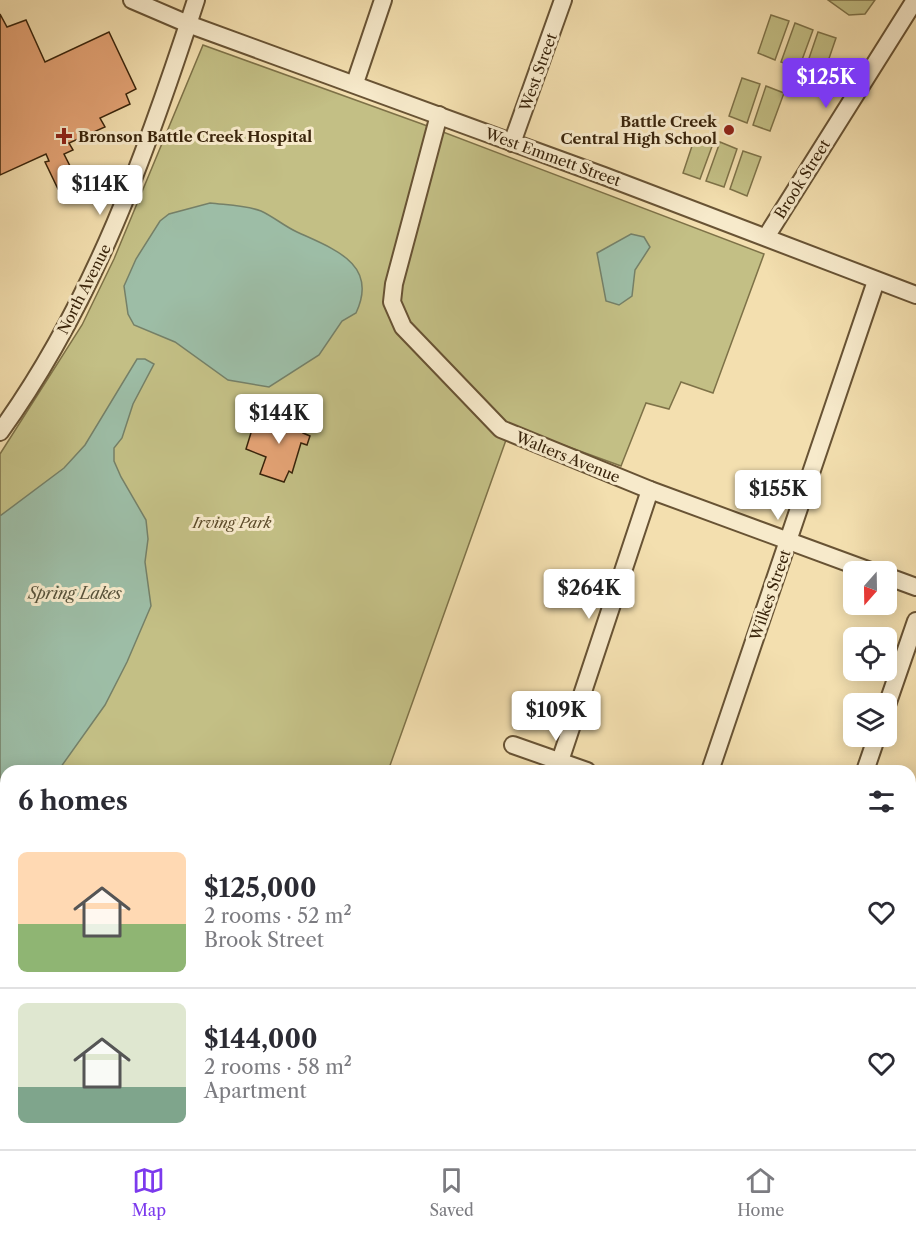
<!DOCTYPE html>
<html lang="en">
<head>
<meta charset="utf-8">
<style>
  body { margin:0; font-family:"Libre Caslon Text",serif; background:#f7f7f7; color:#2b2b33; height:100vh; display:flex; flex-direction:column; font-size:22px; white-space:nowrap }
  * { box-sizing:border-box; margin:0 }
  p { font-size:20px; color:#7c7c81 }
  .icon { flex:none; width:33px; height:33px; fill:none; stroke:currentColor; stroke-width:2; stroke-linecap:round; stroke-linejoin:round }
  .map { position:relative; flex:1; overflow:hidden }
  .sheet { position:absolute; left:0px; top:765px; width:916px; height:384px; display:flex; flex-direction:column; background:#fff; border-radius:18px 18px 0 0; box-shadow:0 3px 15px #0003 }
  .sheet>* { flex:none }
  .needle { width:39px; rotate:200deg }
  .fabs { position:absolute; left:843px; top:561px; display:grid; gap:12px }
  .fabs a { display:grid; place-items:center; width:54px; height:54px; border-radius:9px; background:#fff; box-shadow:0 3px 15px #0003; font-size:30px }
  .price { position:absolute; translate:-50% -51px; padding:0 14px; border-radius:6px; background:#fff; color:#222; font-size:20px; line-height:39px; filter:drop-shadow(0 2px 3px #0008) }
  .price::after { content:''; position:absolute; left:50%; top:36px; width:18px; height:14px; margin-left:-9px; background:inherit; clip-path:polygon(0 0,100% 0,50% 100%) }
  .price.active { background:#7c3aed; color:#fff }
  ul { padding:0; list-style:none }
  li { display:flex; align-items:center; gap:18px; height:150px; padding:0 18px }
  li+li { border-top:2px solid #e1e1e2 }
  li span { display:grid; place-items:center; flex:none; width:168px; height:120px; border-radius:9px; color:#555 }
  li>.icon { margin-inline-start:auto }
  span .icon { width:72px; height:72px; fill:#fffc; stroke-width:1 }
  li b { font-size:26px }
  h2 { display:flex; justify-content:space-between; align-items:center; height:72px; padding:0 18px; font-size:26px }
  .menu { display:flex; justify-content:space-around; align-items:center; height:84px; border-top:2px solid #e1e1e2; background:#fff; font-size:16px; color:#7c7c81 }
  .menu a { display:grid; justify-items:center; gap:3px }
  .menu .active { color:#7c3aed }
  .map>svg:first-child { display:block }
  .green { fill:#c3bf85; stroke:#7e7248; stroke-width:1.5 }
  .water { fill:#9dbda6; stroke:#758068; stroke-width:1.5 }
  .building { fill:#e4a375; stroke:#39240b; stroke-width:1.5 }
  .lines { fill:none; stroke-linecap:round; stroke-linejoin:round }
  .minor-casing { stroke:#685334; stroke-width:20 }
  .minor { stroke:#f7eacb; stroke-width:16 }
  .poi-dot { fill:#8f2418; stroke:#f7eacb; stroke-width:2 }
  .labels { text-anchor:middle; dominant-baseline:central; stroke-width:6; stroke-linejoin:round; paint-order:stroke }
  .street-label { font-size:15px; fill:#39240b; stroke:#f7eacb }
  .poi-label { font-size:15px; font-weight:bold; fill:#39240b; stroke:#f7eacb; text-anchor:end }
  .park-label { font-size:15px; font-style:italic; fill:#5c4b2a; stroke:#f7eacb }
  .water-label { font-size:16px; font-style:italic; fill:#57523a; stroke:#f7eacb }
</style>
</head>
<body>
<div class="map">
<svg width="916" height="1149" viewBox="0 0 916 1149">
  <rect width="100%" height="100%" fill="#f3dfaf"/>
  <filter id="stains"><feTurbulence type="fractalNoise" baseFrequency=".00333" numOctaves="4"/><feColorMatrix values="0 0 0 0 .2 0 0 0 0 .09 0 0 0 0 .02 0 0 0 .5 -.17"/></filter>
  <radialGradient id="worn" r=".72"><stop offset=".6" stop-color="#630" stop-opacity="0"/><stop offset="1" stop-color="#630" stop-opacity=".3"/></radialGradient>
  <g class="green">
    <path d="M828,0H875L865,14L849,15Z"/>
    <path d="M771,15L789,21L775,60L758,53Z"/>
    <path d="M795,23L813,30L799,68L781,62Z"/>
    <path d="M818,32L836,38L823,76L805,70Z"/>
    <path d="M203,45L422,124L764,254L713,393L681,382L669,409L646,403L621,466L511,426L388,771H6V967L0,974V454L82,325L114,259Z"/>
    <path d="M742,78L760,84L747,123L729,116Z"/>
    <path d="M766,86L784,93L770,131L753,125Z"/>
    <path d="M696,134L714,141L700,179L683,173Z"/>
    <path d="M720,142L737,149L724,187L706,181Z"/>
    <path d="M743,151L761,157L747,196L730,189Z"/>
    <path d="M910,1008H916V1098L911,1093Z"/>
  </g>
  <g class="water">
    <path d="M210,203C226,205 245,205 261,211C274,217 284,226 297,232C334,249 379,264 356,313L342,321L319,355L269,387L228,380L175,342L134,325L128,314L124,286L136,259L160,221L169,214Z"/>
    <path d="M631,234L644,237L650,247L635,270L632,296L619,305L606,301L597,253Z"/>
    <path d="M137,359H145L154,364L133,404L122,438L114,448V461L121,477L146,520L148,539L145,562L151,606L127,662L105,705L58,771H6V819L0,822V516L64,468L85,445Z"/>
  </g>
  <g class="building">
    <path d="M0,14L7,27L26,20L45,62L109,32L136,89L126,94L130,104L100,118L105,127L69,143L73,150L64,154L77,180L58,189L45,162L49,161L46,154L0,175Z"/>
    <path d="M282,411L307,421L303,433L310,436L307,445L301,443L292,473L289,471L284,482L260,474L266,457L246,449L254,423L275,432Z"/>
    <path d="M42,1143H58L62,1149H33Z"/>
  </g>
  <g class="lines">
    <g class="minor-casing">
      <g id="minor">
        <path d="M132,0L188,24L604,176L916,295"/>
        <path d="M355,83L383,0"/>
        <path d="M439,115L394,284L392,302L403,327L501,429L650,490L873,572"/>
        <path d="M512,143L563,0"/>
        <path d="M766,237L915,0"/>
        <path d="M0,432C94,302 147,151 196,0"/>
        <path d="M886,576L916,587"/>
        <path d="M886,708L916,621"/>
        <path d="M513,745L587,771"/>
        <path d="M560,761L650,490"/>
        <path d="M710,771L876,281"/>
        <path d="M865,771L877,736"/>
        <path d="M910,885L916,887"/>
        <path d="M0,944L6,936"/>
        <path d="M910,995L916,996"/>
        <path d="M910,1142L916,1149"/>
        <path d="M219,1149L221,1143"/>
        <path d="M444,1149L447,1143"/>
        <path d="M732,1149L734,1143"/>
      </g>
    </g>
    <use href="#minor" class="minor"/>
  </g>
  <g class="poi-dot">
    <circle cx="729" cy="130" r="6"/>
    <path d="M61 127h6v6h6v6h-6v6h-6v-6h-6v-6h6z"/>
  </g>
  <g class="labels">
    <g class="street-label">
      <text transform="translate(538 72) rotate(-70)">West Street</text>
      <text transform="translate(553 157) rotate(20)">West Emmett Street</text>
      <text transform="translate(802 179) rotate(-58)">Brook Street</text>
      <text transform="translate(84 289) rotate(-63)">North Avenue</text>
      <text transform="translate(568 457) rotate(22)">Walters Avenue</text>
      <text transform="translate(770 595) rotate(-71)">Wilkes Street</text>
    </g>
    <g class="poi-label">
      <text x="717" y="121">Battle Creek<tspan x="717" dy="17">Central High School</tspan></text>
      <text x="78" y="136" text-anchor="start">Bronson Battle Creek Hospital</text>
    </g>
    <g class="park-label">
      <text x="232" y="522">Irving Park</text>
    </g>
    <g class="water-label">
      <text x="75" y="593">Spring Lakes</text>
    </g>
  </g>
  <rect width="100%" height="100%" filter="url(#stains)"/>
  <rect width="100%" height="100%" fill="url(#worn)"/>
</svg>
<div class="fabs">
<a><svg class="needle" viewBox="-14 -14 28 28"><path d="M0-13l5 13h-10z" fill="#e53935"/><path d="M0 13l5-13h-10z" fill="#7c7c81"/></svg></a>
<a><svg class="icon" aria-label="locate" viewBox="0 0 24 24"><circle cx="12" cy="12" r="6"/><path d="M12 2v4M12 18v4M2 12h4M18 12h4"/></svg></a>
<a><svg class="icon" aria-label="layers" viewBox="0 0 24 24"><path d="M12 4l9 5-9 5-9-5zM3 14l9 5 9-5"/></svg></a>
</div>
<b class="price active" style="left:826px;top:109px">$125K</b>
<b class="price" style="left:100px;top:216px">$114K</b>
<b class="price" style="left:279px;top:445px">$144K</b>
<b class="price" style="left:778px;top:521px">$155K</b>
<b class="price" style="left:589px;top:620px">$264K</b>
<b class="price" style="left:556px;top:742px">$109K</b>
<section class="sheet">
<h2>6 homes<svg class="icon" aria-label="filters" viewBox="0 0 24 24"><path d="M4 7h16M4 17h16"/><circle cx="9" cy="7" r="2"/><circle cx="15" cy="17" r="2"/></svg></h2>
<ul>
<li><span style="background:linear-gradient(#ffd9b3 60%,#8fb573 0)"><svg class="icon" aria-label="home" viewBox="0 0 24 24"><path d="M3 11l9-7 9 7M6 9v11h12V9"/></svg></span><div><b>$125,000</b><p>2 rooms · 52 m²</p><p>Brook Street</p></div><svg class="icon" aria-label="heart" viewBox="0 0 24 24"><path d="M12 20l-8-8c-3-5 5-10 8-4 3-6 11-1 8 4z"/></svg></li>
<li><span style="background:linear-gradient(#dfe7d0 70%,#7fa58c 0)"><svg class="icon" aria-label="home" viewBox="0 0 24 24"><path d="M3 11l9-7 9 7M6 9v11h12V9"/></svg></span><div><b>$144,000</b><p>2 rooms · 58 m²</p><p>Apartment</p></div><svg class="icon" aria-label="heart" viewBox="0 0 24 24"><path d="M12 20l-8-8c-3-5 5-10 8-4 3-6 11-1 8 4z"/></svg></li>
</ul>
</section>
</div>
<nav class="menu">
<a class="active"><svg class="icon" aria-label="map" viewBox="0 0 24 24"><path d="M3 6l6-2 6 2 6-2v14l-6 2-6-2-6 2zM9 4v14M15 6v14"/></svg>Map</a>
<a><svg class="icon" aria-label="saved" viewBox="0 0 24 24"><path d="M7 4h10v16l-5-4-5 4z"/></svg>Saved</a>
<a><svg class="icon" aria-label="home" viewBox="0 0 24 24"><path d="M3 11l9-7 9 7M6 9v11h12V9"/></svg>Home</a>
</nav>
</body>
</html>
